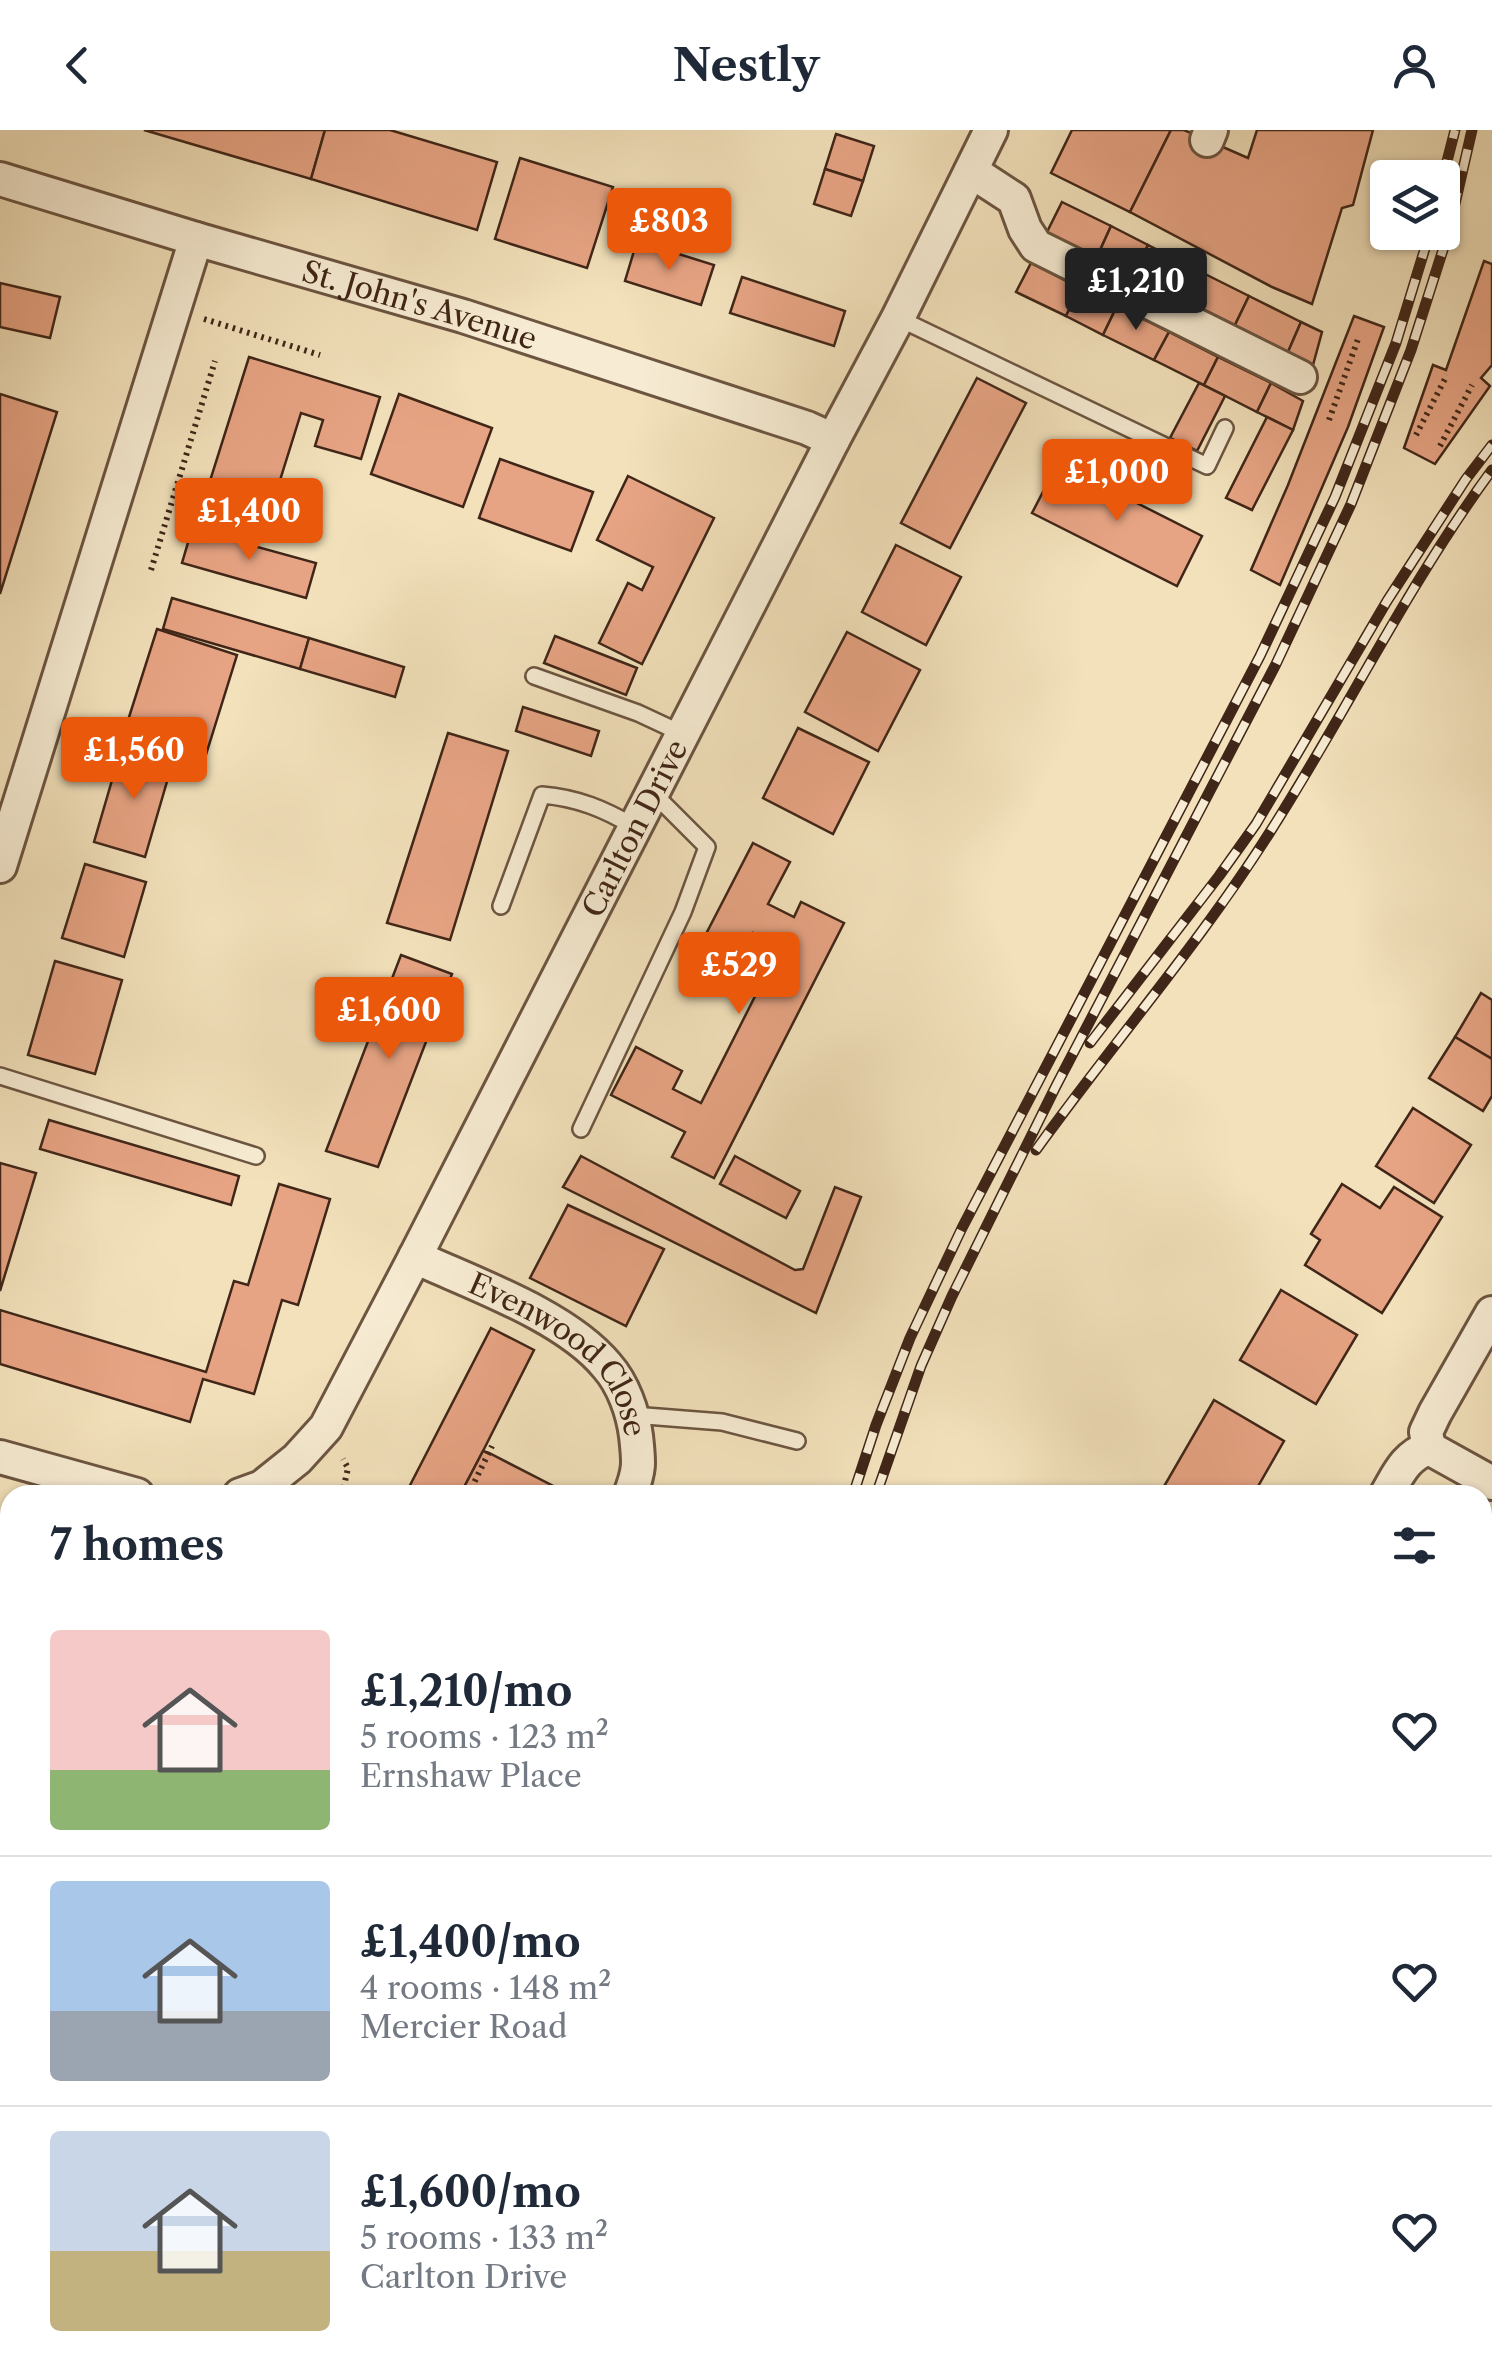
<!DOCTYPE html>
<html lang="en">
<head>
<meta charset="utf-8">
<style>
  body { margin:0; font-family:"Libre Caslon Text",serif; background:#f6f6f7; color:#1f2937; height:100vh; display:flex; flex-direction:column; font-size:38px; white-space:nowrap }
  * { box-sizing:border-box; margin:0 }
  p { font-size:32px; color:#747a83 }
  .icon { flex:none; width:55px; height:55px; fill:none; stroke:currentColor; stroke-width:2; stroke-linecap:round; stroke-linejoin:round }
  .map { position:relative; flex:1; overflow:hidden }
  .details { position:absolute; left:0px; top:1355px; width:1492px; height:892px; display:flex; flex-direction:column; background:#fff; border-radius:30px 30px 0 0; box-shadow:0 2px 8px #0004 }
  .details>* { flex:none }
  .buttons { position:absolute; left:1370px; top:30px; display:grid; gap:20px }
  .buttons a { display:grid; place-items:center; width:90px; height:90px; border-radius:10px; background:#fff; box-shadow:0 2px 8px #0004; font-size:50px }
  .price { position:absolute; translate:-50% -85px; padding:0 22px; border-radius:10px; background:#ea580c; color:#fff; font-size:32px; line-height:65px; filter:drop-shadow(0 2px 5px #0008) }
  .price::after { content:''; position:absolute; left:50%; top:60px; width:30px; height:22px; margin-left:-15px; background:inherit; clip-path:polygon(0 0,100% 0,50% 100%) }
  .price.on { background:#222; color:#fff }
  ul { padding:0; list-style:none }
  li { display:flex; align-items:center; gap:30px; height:250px; padding:0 50px }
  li+li { border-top:2px solid #e0e1e3 }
  li span { display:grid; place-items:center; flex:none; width:280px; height:200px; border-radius:10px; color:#555 }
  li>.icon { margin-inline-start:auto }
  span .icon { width:120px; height:120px; fill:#fffc; stroke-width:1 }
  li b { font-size:42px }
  h2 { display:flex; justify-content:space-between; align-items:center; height:120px; padding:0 50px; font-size:42px }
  header { display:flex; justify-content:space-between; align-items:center; height:130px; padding:0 50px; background:#fff; font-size:45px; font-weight:800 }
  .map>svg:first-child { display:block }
  .building { fill:#e7a484; stroke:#402618; stroke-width:2.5 }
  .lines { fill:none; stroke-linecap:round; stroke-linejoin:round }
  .lane-casing { stroke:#6c5541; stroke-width:20 }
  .street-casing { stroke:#6c5541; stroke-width:38 }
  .path { stroke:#402618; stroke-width:6; stroke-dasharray:2.5 5; stroke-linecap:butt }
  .lane { stroke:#f7ecd3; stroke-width:15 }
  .street { stroke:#f7ecd3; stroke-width:32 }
  .rail-casing { stroke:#402618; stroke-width:11 }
  .rail { stroke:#f7ecd3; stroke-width:8; stroke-dasharray:22; stroke-linecap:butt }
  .labels { text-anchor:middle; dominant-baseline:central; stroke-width:8; stroke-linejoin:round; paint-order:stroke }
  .street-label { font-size:30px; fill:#402618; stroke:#f7ecd3 }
</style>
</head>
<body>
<header><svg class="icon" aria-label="back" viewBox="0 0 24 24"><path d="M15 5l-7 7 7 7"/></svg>Nestly<svg class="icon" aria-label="person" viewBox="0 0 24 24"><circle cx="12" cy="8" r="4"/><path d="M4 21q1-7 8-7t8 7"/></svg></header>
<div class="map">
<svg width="1492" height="2246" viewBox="0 0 1492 2246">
  <rect width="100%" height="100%" fill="#f2e1bb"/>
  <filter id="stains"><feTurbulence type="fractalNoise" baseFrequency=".002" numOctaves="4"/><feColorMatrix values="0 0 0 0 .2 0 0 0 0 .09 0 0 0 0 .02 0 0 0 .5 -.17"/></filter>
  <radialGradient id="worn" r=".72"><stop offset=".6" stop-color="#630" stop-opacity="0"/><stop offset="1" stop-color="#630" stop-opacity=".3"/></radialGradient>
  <g class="building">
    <path d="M144,0H325L311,49Z"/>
    <path d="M325,0H390L497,32L477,100L311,49Z"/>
    <path d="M1072,0H1171L1130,82L1051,43Z"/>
    <path d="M1171,0H1184L1248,28L1257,0H1373L1353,75L1342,78L1312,174L1272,157L1130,82Z"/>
    <path d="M836,4L874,16L863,51L825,39Z"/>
    <path d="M520,28L613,57L587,138L495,109Z"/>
    <path d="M825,39L863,51L851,86L814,74Z"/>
    <path d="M1062,72L1111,96L1097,127L1047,102Z"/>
    <path d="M1111,96L1148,115L1133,145L1097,127Z"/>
    <path d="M637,111L714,135L701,175L625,151Z"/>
    <path d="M1148,115L1199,141L1185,170L1133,145Z"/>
    <path d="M1484,131L1492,134V235L1481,248L1490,256L1435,334L1404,318L1433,235L1446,240Z"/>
    <path d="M1031,133L1080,158L1066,186L1016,162Z"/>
    <path d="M1199,141L1249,166L1235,195L1185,170Z"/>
    <path d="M742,147L845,181L834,216L730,183Z"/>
    <path d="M0,153L60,167L50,208L0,197Z"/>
    <path d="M1080,158L1117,176L1103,205L1066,186Z"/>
    <path d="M1249,166L1301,192L1288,222L1235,195Z"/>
    <path d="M1117,176L1169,202L1154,230L1103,205Z"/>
    <path d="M1354,186L1384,197L1348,297L1280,455L1251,440L1288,355Z"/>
    <path d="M1301,192L1322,202L1313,235L1288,222Z"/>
    <path d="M1169,202L1218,227L1204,255L1154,230Z"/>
    <path d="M249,227L380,267L361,329L315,316L323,290L301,283L262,408L198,389Z"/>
    <path d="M1218,227L1271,253L1257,282L1204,255Z"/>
    <path d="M977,248L1026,273L950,418L901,393Z"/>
    <path d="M1199,253L1225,266L1197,321L1170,308Z"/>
    <path d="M1271,253L1303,271L1293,300L1257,282Z"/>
    <path d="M0,264L57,282L0,464Z"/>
    <path d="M399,264L492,298L463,377L371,344Z"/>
    <path d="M1267,287L1293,300L1252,380L1226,368Z"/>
    <path d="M500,329L593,362L571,421L479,388Z"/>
    <path d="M1058,333L1202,406L1177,456L1032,383Z"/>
    <path d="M628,346L714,388L642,534L599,513L628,453L642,460L653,437L597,410Z"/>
    <path d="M192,399L316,433L306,468L182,433Z"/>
    <path d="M896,415L961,447L926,515L862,482Z"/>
    <path d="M172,468L309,508L300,539L163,499Z"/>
    <path d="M157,499L237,525L204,631L123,606Z"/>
    <path d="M847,502L920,540L878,621L805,582Z"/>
    <path d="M555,506L637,538L626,565L544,533Z"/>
    <path d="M309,508L404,537L395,567L300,539Z"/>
    <path d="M523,577L599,601L591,626L516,601Z"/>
    <path d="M798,598L869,632L833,704L763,668Z"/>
    <path d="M448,603L508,621L450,810L387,793Z"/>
    <path d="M122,616L173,631L145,727L94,712Z"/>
    <path d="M753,713L790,732L768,774L794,787L801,772L844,793L714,1048L672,1027L685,1002L611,965L636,917L682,941L673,959L701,973L780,817L753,803L743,823L706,804Z"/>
    <path d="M85,734L146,752L124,827L62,808Z"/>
    <path d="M401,825L452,844L378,1037L326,1021Z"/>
    <path d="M55,831L122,850L95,944L28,925Z"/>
    <path d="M1481,863L1492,870V929L1455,907Z"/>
    <path d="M1455,907L1492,929V966L1483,981L1429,948Z"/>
    <path d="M1413,978L1471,1015L1434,1073L1376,1036Z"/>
    <path d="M49,990L239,1046L231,1075L40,1019Z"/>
    <path d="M581,1026L795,1140L803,1139L835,1057L861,1067L816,1183L563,1057Z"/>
    <path d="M735,1026L800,1061L786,1088L720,1054Z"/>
    <path d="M0,1033L36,1043L0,1161Z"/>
    <path d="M279,1054L330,1069L298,1175L282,1170L254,1264L203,1249L190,1292L0,1234V1180L206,1242L234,1151L248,1155Z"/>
    <path d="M1342,1054L1380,1078L1394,1057L1442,1087L1382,1183L1305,1135L1320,1110L1311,1104Z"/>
    <path d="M568,1075L664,1119L626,1196L530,1148Z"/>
    <path d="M1281,1160L1357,1205L1316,1274L1240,1230Z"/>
    <path d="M491,1198L534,1220L483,1321L460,1365H405Z"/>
    <path d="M1214,1270L1284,1311L1253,1365H1159Z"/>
    <path d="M483,1321L489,1323L571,1365H460Z"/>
    <path d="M0,1437L10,1440V1512L0,1509Z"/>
    <path d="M1482,1542L1492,1547V1609L1482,1603Z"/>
    <path d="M1492,1752V1843L1482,1860V1769Z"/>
    <path d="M1492,1844V1891L1482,1885V1860Z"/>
    <path d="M1485,2031L1492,2035V2089L1482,2083V2034Z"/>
    <path d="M10,2091V2139L0,2159V2111Z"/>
    <path d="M225,2238H280L274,2246H219Z"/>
    <path d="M297,2238H356L349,2246H291Z"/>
    <path d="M387,2238H424L434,2246H379Z"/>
    <path d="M978,2238H1018L1012,2246H971Z"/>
    <path d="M1018,2238H1037L1049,2246H1012Z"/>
    <path d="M1250,2238H1306L1301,2246H1262Z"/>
    <path d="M1361,2238H1374L1386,2246H1355Z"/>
  </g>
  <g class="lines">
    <g class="lane-casing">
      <g id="lane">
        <path d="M898,188L1207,336L1225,298"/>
        <path d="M534,546L638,583L683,604"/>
        <path d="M501,776L542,665C578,668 604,679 635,697"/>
        <path d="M0,946L256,1026"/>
        <path d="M581,999L683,782L707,717L653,663"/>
        <path d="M633,1285L722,1292L797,1311"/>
        <path d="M107,2246L111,2238"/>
      </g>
    </g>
    <g class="street-casing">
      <g id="street">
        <path d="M1207,10L1211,0"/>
        <path d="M971,41L1014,69L1025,99L1036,116L1300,247"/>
        <path id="s1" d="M0,49L196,109L463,186L807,298L833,310"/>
        <path d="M0,736L196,109"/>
        <path id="s2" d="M415,1127C474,1154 566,1186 607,1236C623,1254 633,1282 636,1306C639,1333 640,1339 630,1365"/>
        <path d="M1429,1318L1426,1302L1435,1283L1492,1183"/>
        <path d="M1429,1318L1492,1353"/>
        <path d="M0,1327L137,1365"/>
        <path id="s3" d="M240,1365L262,1357L297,1329L326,1297L415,1127L833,310L898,188L991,0"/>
        <path d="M1386,1365C1398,1345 1405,1326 1429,1318"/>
        <path d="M1482,1651L1492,1657"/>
        <path d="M0,1957L10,1939"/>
        <path d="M0,2057L10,2038"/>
        <path d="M671,2238L673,2246"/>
        <path d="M1130,2238L1142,2246"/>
      </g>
    </g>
    <g class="path">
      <path d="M204,189L320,225"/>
      <path d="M1329,290L1358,209"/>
      <path d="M1416,305L1447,245"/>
      <path d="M1440,316L1472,255"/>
      <path d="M151,440L215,231"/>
      <path d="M342,1365L348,1338L343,1329"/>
      <path d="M468,1365L492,1316"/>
      <path d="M0,1878L10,1839"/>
    </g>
    <use href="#lane" class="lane"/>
    <use href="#street" class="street"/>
    <g class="rail-casing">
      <g id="rail">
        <path d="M1442,51L1455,0"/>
        <path d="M1090,913L1219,746L1256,694L1387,471L1466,349L1492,315"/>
        <path d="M1036,1020C1113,913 1200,813 1270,702C1346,583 1408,454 1492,340"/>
        <path d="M853,1365L876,1295L910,1208L962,1098L1260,526L1335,367L1396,213L1430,102"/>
        <path d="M876,1365L921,1236L952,1166L1056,956L1276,534L1351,374L1411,220L1448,104L1472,0"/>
        <path d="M834,2238L837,2246"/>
        <path d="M857,2238L859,2246"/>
      </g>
    </g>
    <use href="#rail" class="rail"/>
  </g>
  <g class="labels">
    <g class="street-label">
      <text stroke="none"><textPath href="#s1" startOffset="438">St. John's Avenue</textPath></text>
      <text stroke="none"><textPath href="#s3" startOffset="785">Carlton Drive</textPath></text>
      <text stroke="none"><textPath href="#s2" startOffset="180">Evenwood Close</textPath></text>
    </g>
  </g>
  <rect width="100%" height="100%" filter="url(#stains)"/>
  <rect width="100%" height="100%" fill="url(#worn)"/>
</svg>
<div class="buttons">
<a><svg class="icon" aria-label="layers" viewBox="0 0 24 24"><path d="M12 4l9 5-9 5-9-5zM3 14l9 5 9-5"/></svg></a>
</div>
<b class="price" style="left:669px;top:143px">£803</b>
<b class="price on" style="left:1136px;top:203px">£1,210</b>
<b class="price" style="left:1117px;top:394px">£1,000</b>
<b class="price" style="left:249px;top:433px">£1,400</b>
<b class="price" style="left:134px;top:672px">£1,560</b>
<b class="price" style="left:739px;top:887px">£529</b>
<b class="price" style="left:389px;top:932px">£1,600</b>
<section class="details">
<h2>7 homes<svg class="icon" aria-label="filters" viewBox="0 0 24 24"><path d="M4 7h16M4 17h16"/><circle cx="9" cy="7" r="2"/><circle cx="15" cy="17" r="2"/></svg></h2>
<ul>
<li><span style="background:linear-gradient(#f6c9c9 70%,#8fb573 0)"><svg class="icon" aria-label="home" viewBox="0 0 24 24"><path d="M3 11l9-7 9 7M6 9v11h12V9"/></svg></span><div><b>£1,210/mo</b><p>5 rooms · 123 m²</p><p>Ernshaw Place</p></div><svg class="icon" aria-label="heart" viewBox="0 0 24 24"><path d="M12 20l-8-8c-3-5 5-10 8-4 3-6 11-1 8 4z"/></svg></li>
<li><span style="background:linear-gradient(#a9c7e8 65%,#9aa5b1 0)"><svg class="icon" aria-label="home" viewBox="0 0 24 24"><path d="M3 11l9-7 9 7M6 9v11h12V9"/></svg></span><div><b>£1,400/mo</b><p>4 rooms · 148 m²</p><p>Mercier Road</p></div><svg class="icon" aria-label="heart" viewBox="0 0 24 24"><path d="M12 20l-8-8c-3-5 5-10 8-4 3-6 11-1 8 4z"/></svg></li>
<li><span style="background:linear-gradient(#c9d6e8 60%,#c2b280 0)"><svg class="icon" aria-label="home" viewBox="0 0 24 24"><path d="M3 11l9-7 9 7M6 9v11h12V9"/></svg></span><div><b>£1,600/mo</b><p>5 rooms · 133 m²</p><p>Carlton Drive</p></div><svg class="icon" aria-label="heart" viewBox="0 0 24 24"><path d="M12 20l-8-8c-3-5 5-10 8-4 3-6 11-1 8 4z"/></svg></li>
</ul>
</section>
</div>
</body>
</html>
